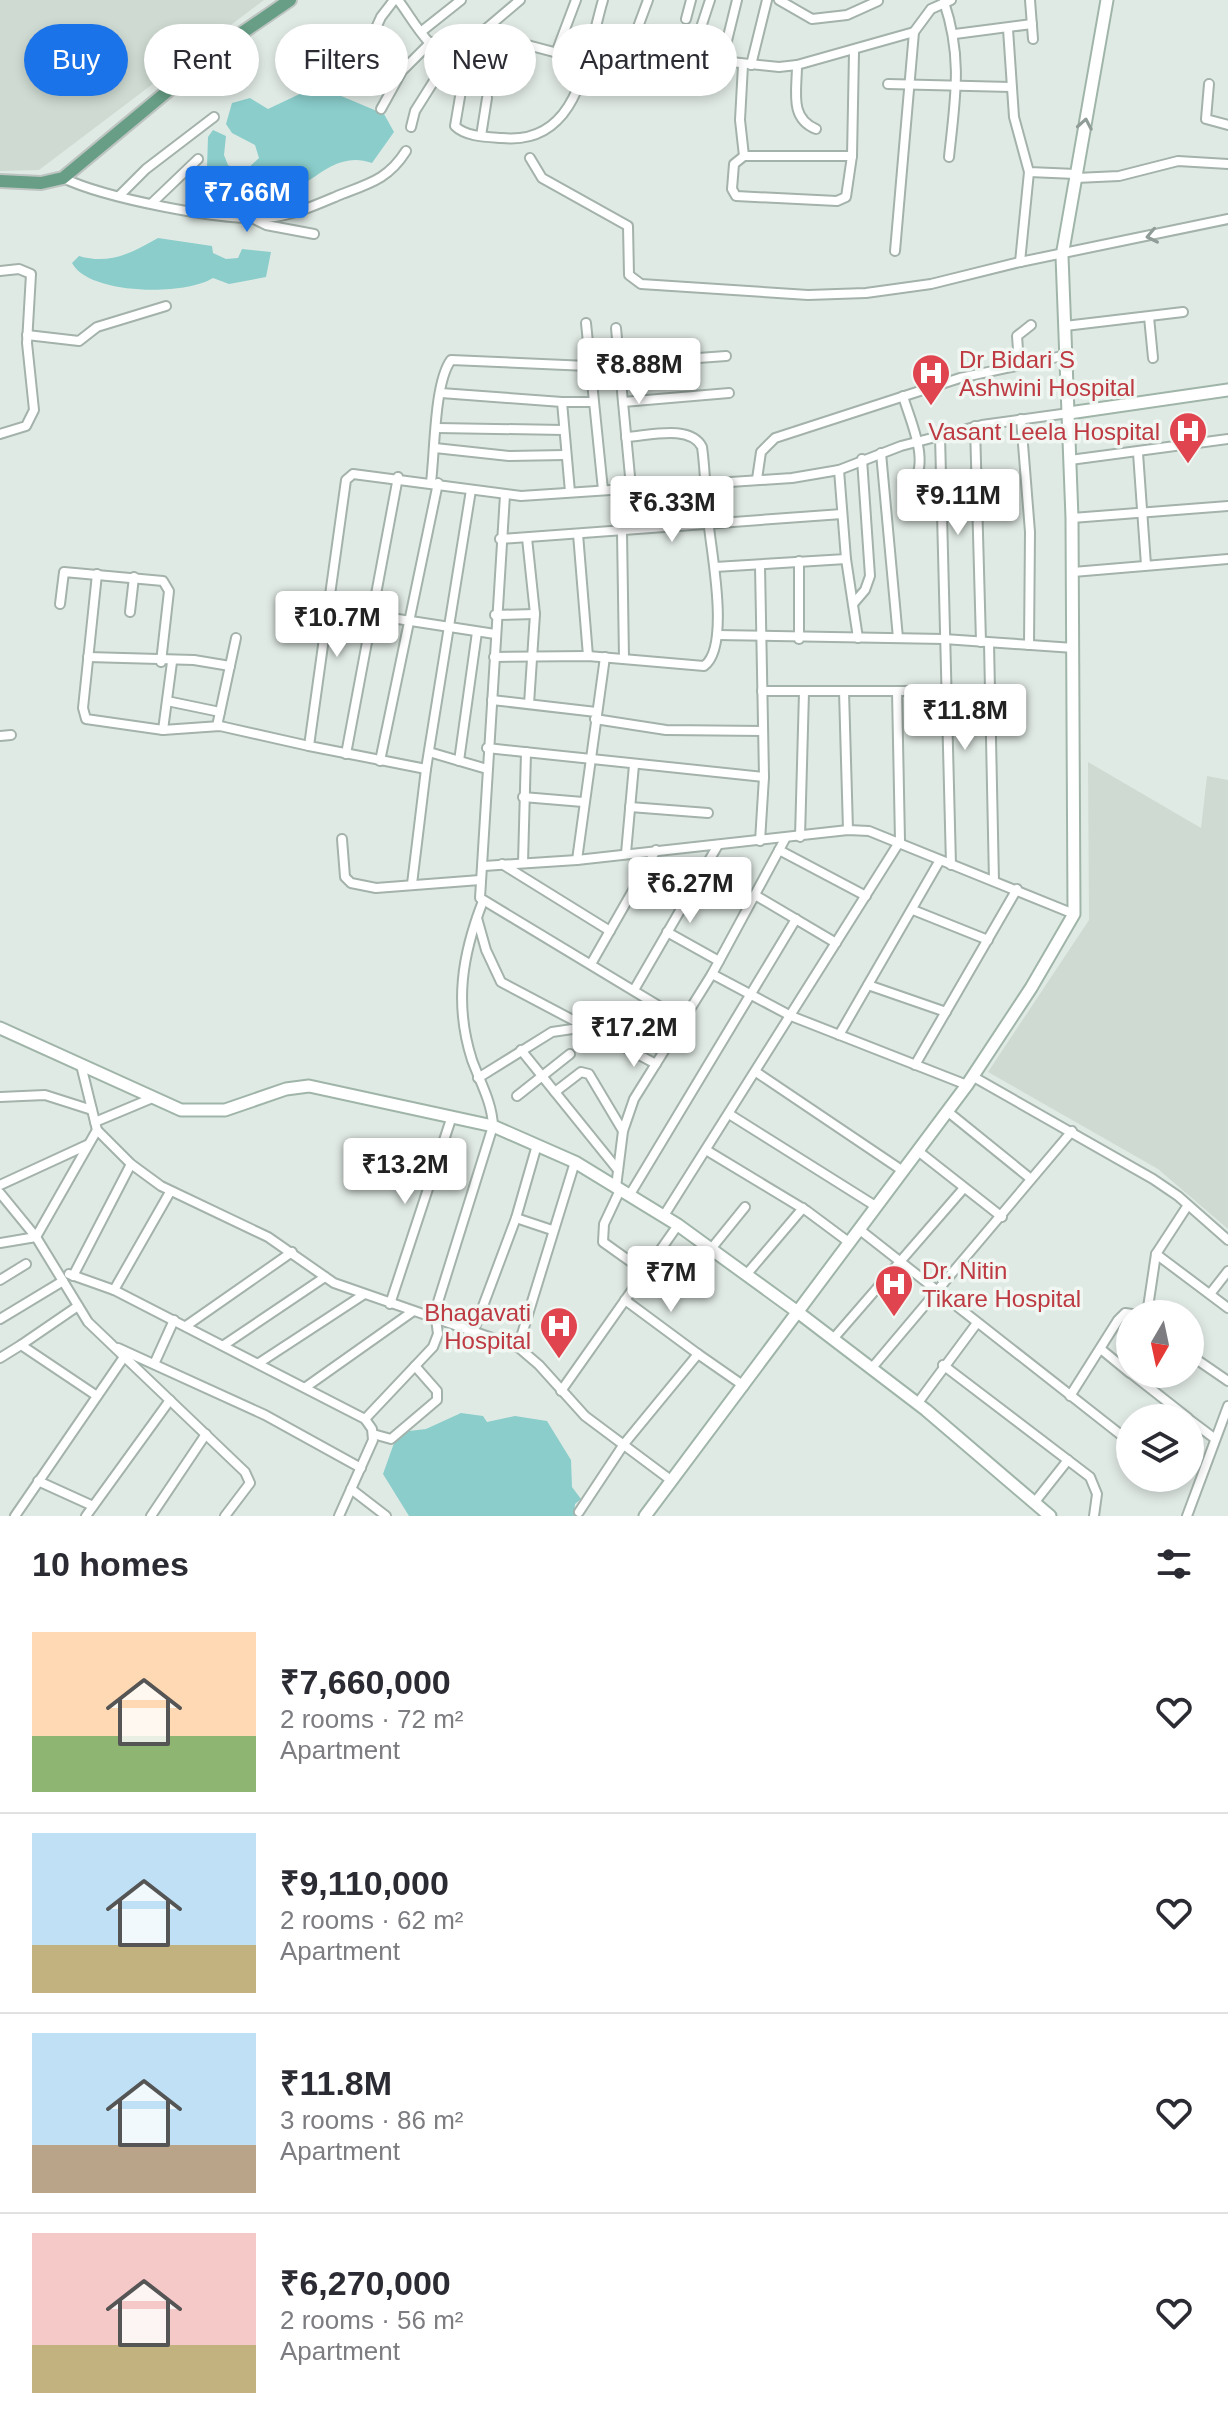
<!DOCTYPE html>
<html lang="en">
<head>
<meta charset="utf-8">
<style>
  body { margin:0; font-family:Arial,sans-serif; background:#f2f2f3; color:#2b2b33; height:100vh; display:flex; flex-direction:column; font-size:30px; white-space:nowrap }
  * { box-sizing:border-box; margin:0 }
  p { font-size:26px; color:#7c7c81 }
  .icon { flex:none; width:44px; height:44px; fill:none; stroke:currentColor; stroke-width:2; stroke-linecap:round; stroke-linejoin:round }
  .map { position:relative; height:1516px; overflow:hidden }
  .drawer { display:flex; flex-direction:column; background:#fff; flex:1 }
  .drawer>* { flex:none }
  .guide { position:absolute; left:24px; top:24px; width:800px; height:72px; display:flex; gap:16px }
  .needle { width:52px; rotate:189deg }
  .tools { position:absolute; left:1116px; top:1300px; display:grid; gap:16px }
  .tools a { display:grid; place-items:center; width:88px; height:88px; border-radius:50%; background:#fff; box-shadow:0 4px 12px #0003; font-size:40px }
  .price { position:absolute; translate:-50% -68px; padding:0 18px; border-radius:8px; background:#fff; color:#222; font-size:26px; line-height:52px; filter:drop-shadow(0 2px 4px #0008) }
  .price::after { content:''; position:absolute; left:50%; top:48px; width:24px; height:18px; margin-left:-12px; background:inherit; clip-path:polygon(0 0,100% 0,50% 100%) }
  .price.on { background:#1a73e8; color:#fff }
  ul { padding:0; list-style:none }
  li { display:flex; align-items:center; gap:24px; height:200px; padding:0 32px }
  li+li { border-top:2px solid #e1e1e2 }
  li span { display:grid; place-items:center; flex:none; width:224px; height:160px; border-radius:0px; color:#555 }
  li>.icon { margin-inline-start:auto }
  span .icon { width:96px; height:96px; fill:#fffc; stroke-width:1 }
  li b { font-size:34px }
  h2 { display:flex; justify-content:space-between; align-items:center; height:96px; padding:0 32px; font-size:34px }
  .tag { padding:0 28px; border-radius:36px; background:#fff; box-shadow:0 4px 12px #0003; font-size:28px; line-height:72px }
  .tag.on { background:#1a73e8; color:#fff }
  .map>svg:first-child { display:block }
  .built { fill:#cedad2 }
  .water { fill:#8acdcb }
  .lines { fill:none; stroke-linecap:round; stroke-linejoin:round }
  .street-casing { stroke:#a3b2aa; stroke-width:12 }
  .secondary-casing { stroke:#a0b5a9; stroke-width:15 }
  .primary-casing { stroke:#bdc4c1; stroke-width:16 }
  .street { stroke:#fff; stroke-width:8 }
  .secondary { stroke:#fff; stroke-width:11 }
  .primary { stroke:#679e85; stroke-width:12 }
  .oneway { stroke:#909c97 }
  .labels { text-anchor:middle; dominant-baseline:central; stroke-width:7; stroke-linejoin:round; paint-order:stroke }
  .health-label { font-size:24px; fill:#be3a42; stroke:#f0f7f2; text-anchor:start }
</style>
</head>
<body>
<div class="map">
<svg width="1228" height="1516" viewBox="0 0 1228 1516">
  <rect width="100%" height="100%" fill="#e0eae4"/>
  <g class="built">
    <path d="M0,0H264L39,170L0,171Z"/>
    <path d="M1088,762L1201,828L1207,776L1228,780V1229L1158,1169L988,1072L1089,920Z"/>
  </g>
  <g class="water">
    <path d="M314,67L326,77L334,93L384,114L394,132L372,163C328,147 306,198 262,201L207,168L208,137L213,130L226,136L224,155L228,165L243,173L259,158L255,145L232,133L226,124L232,103L250,98L268,109L306,91L304,76Z"/>
    <path d="M158,238L212,246L213,253L226,259L238,258L242,249L271,252L266,277L229,284L213,278C184,296 89,295 72,263L79,256C110,265 131,253 158,238Z"/>
    <path d="M461,1413L483,1416L487,1422L515,1416L547,1421L571,1460L572,1487L581,1499L575,1504L574,1516H409L383,1474L394,1443L409,1431L426,1429Z"/>
  </g>
  <g class="lines">
    <g class="street-casing">
      <g id="street">
        <path d="M398,0C411,16 432,59 455,55L520,0"/>
        <path d="M779,0L812,19L847,15L878,1"/>
        <path d="M1030,0L1033,39"/>
        <path d="M944,2C963,58 955,100 949,157"/>
        <path d="M686,19L691,0"/>
        <path d="M1008,29L1014,117L1029,172L1076,174"/>
        <path d="M422,31L461,0"/>
        <path d="M482,33L622,70L722,61L779,67L797,65L914,32"/>
        <path d="M955,34L1032,24"/>
        <path d="M469,44L455,126C466,137 487,137 502,138C580,146 586,57 603,0"/>
        <path d="M556,53L576,0"/>
        <path d="M722,61L737,0"/>
        <path d="M689,64L710,0"/>
        <path d="M743,65L740,120L744,156H852"/>
        <path d="M751,65L767,0"/>
        <path d="M797,65C797,91 789,118 816,129"/>
        <path d="M622,70L648,0"/>
        <path d="M888,84L1011,87"/>
        <path d="M1209,84L1206,119L1228,125"/>
        <path d="M334,86L370,41L381,17L394,0"/>
        <path d="M381,109L402,71L431,42"/>
        <path d="M411,127L415,111L449,57"/>
        <path d="M481,136L487,98"/>
        <path d="M744,156L734,164L732,189L736,196L837,201L846,197L852,156L854,52"/>
        <path d="M530,158L542,178L628,226L629,275L641,284L808,295L866,293L931,284L1020,262L1228,219"/>
        <path d="M63,178C105,198 220,221 266,218C293,216 318,204 342,194C371,183 389,178 406,151"/>
        <path d="M1076,178L1119,176L1178,161L1228,164"/>
        <path d="M119,196L146,169L214,117"/>
        <path d="M152,203L198,159"/>
        <path d="M254,219L266,225L314,234"/>
        <path d="M895,251L914,32L931,9L951,0"/>
        <path d="M1020,262L1029,172"/>
        <path d="M0,271L19,269L31,274L27,343L34,410L26,426L0,434"/>
        <path d="M1149,317L1153,358"/>
        <path d="M586,323L603,490"/>
        <path d="M1065,326L1183,312"/>
        <path d="M616,328L631,487"/>
        <path d="M27,335L79,341L97,327L166,306"/>
        <path d="M1019,364L1017,336L1031,325"/>
        <path d="M441,393L562,402L570,492"/>
        <path d="M903,396C910,421 933,467 909,486"/>
        <path d="M562,402H592"/>
        <path d="M623,402L729,393"/>
        <path d="M1021,419L1030,532L1029,645"/>
        <path d="M975,426L981,642"/>
        <path d="M437,428L564,430"/>
        <path d="M940,436L951,865"/>
        <path d="M435,448L509,456L565,455"/>
        <path d="M881,453L898,638"/>
        <path d="M1138,453L1146,565"/>
        <path d="M1070,460L1228,439"/>
        <path d="M757,479L761,452L775,438L960,378L1067,355"/>
        <path d="M431,482C435,452 434,383 451,360L588,366L726,356"/>
        <path d="M505,495L480,898L682,1020"/>
        <path d="M1072,518L1228,506"/>
        <path d="M622,532L624,659"/>
        <path d="M578,534L588,656"/>
        <path d="M527,538L535,614L529,704"/>
        <path d="M500,539L842,514"/>
        <path d="M846,559L858,638"/>
        <path d="M799,561V639"/>
        <path d="M760,566L764,777L760,841"/>
        <path d="M715,567L846,559L839,470"/>
        <path d="M1073,572L1228,559"/>
        <path d="M97,574L83,708L86,719L163,730L220,726L309,746"/>
        <path d="M60,604L64,572L163,581L169,591L161,662"/>
        <path d="M853,604L865,590L870,576L862,459"/>
        <path d="M130,612L134,577"/>
        <path d="M372,615L495,634"/>
        <path d="M495,615L535,614"/>
        <path d="M717,635L944,639L1074,648"/>
        <path d="M989,643L994,881"/>
        <path d="M88,657L194,660L230,666"/>
        <path d="M494,657L588,656L704,666C730,648 712,556 709,527C705,501 706,474 702,447C690,424 648,436 626,437"/>
        <path d="M762,691H945"/>
        <path d="M844,691L848,830"/>
        <path d="M492,700L596,712"/>
        <path d="M167,701L220,712"/>
        <path d="M595,719L666,730L763,731"/>
        <path d="M217,726L236,638"/>
        <path d="M163,730L172,662"/>
        <path d="M0,736L11,735"/>
        <path d="M487,748L764,777"/>
        <path d="M429,752L487,769"/>
        <path d="M346,754L398,477"/>
        <path d="M380,761L438,483"/>
        <path d="M459,761L477,632"/>
        <path d="M426,769L309,746L346,480L353,474L521,496L792,478L839,470L901,446L982,425L1069,413"/>
        <path d="M523,797L583,802"/>
        <path d="M630,807L708,813"/>
        <path d="M800,837L804,692"/>
        <path d="M342,839L345,877L351,883L376,888L480,880"/>
        <path d="M785,839L712,974L791,1016L967,1085"/>
        <path d="M779,850L866,896"/>
        <path d="M626,853L634,765"/>
        <path d="M577,860L605,657"/>
        <path d="M523,863L526,752"/>
        <path d="M502,864L610,931"/>
        <path d="M484,866L577,860L848,830L869,831L1074,914"/>
        <path d="M412,884L426,769L471,490"/>
        <path d="M755,895L836,943"/>
        <path d="M913,910L988,940"/>
        <path d="M477,918L486,950L501,982L656,1064"/>
        <path d="M667,932L719,961"/>
        <path d="M591,964L656,850"/>
        <path d="M868,985L946,1012"/>
        <path d="M634,990L718,845"/>
        <path d="M839,1035L940,860"/>
        <path d="M521,1050L618,1170"/>
        <path d="M81,1065L97,1130"/>
        <path d="M915,1065L1017,889"/>
        <path d="M756,1072L903,1171"/>
        <path d="M972,1076L1153,1179L1178,1196L1228,1240"/>
        <path d="M478,1078L552,1032L586,1027"/>
        <path d="M555,1092L581,1072L589,1074L623,1131"/>
        <path d="M517,1096L570,1054"/>
        <path d="M0,1097L45,1095L92,1110"/>
        <path d="M947,1111L1031,1179"/>
        <path d="M729,1114L877,1207"/>
        <path d="M95,1122L150,1099"/>
        <path d="M706,1150L807,1211L850,1243"/>
        <path d="M918,1151L1002,1217"/>
        <path d="M0,1185L87,1145"/>
        <path d="M616,1187L623,1131L634,1099L712,974"/>
        <path d="M620,1190L604,1224L603,1242L645,1272"/>
        <path d="M170,1192L114,1290L365,1419L372,1429L373,1440L339,1516"/>
        <path d="M0,1193L36,1237L97,1130L131,1164L161,1186L268,1237L334,1283L518,1347L539,1365L585,1416L672,1481"/>
        <path d="M629,1196L796,919"/>
        <path d="M663,1217L900,841L897,691"/>
        <path d="M516,1218L552,1230"/>
        <path d="M860,1230L1130,1442"/>
        <path d="M0,1243L36,1237L88,1322L245,1472L250,1483L225,1516"/>
        <path d="M711,1249L745,1207"/>
        <path d="M1156,1254L1228,1308"/>
        <path d="M69,1274L114,1290"/>
        <path d="M746,1275L803,1208"/>
        <path d="M73,1276L131,1164"/>
        <path d="M0,1280L26,1264"/>
        <path d="M1210,1294L1228,1271"/>
        <path d="M625,1300L698,1354"/>
        <path d="M390,1304L452,1116"/>
        <path d="M78,1306L21,1345L97,1396"/>
        <path d="M1147,1314L1156,1254L1188,1205"/>
        <path d="M433,1318L493,1126C492,1102 480,1082 472,1060C454,1004 462,955 483,901"/>
        <path d="M0,1319L63,1281"/>
        <path d="M186,1326L292,1252"/>
        <path d="M474,1330L516,1218L537,1145"/>
        <path d="M833,1339L964,1188"/>
        <path d="M224,1345L325,1277"/>
        <path d="M518,1347L575,1162"/>
        <path d="M118,1348L265,1415L361,1468"/>
        <path d="M1102,1350L1130,1373"/>
        <path d="M1190,1355L1228,1381"/>
        <path d="M0,1358L21,1345"/>
        <path d="M155,1362L174,1320"/>
        <path d="M259,1363L363,1295"/>
        <path d="M943,1365L1090,1477L1097,1494L1094,1516"/>
        <path d="M871,1369L1072,1131"/>
        <path d="M1132,1374L1188,1418"/>
        <path d="M306,1387L412,1312"/>
        <path d="M561,1391L678,1225"/>
        <path d="M1070,1396L1118,1320L1125,1313L1132,1314"/>
        <path d="M917,1404L977,1323"/>
        <path d="M365,1419L433,1347L438,1334L436,1319"/>
        <path d="M1190,1420L1214,1438"/>
        <path d="M373,1434L391,1439L437,1400V1391L415,1366"/>
        <path d="M38,1481L93,1506"/>
        <path d="M351,1489L386,1516"/>
        <path d="M1034,1503L1068,1460"/>
        <path d="M579,1512L624,1444L698,1354L744,1386"/>
        <path d="M15,1516L124,1357"/>
        <path d="M86,1516L170,1400"/>
        <path d="M151,1516L206,1434"/>
        <path d="M1187,1516L1228,1406"/>
      </g>
    </g>
    <g class="secondary-casing">
      <g id="secondary">
        <path d="M1069,413L1228,390"/>
        <path d="M0,1028L181,1110H225L286,1089L309,1086L493,1126L575,1162L678,1225L799,1313L926,1410L1050,1516"/>
        <path d="M645,1516L967,1085L1031,988L1074,914L1072,518L1062,256L1107,0"/>
      </g>
    </g>
    <g class="primary-casing">
      <path id="primary" d="M0,181L41,183L63,178L217,50L290,0"/>
    </g>
    <use href="#street" class="street"/>
    <use href="#secondary" class="secondary"/>
    <use href="#primary" class="primary"/>
  </g>
  <defs><path id="oneway-chevron" d="M-2-3.5L2.5 0L-2 3.5" fill="none" stroke-width="1.6" stroke-linecap="round" stroke-linejoin="round" transform="scale(2)"/></defs>
  <g class="oneway">
    <use href="#oneway-chevron" transform="translate(1085 124) rotate(-80)"/>
    <use href="#oneway-chevron" transform="translate(1152 236) rotate(168)"/>
  </g>
  <defs>
    <g id="hospital-pin" transform="scale(2)"><path d="M0 17L-7.5 6A9.5 9.5 0 1 1 7.5 6Z" fill="#e0444e" stroke="#f0f7f2"/><path d="M-5-5h3v3.5h4V-5h3V5h-3V1.5h-4V5h-3Z" fill="#fff"/></g>
  </defs>
  <g fill-rule="evenodd">
    <use href="#hospital-pin" x="931" y="373"/>
    <use href="#hospital-pin" x="1188" y="431"/>
    <use href="#hospital-pin" x="894" y="1284"/>
    <use href="#hospital-pin" x="559" y="1326"/>
  </g>
  <g class="labels">
    <g class="health-label">
      <text x="959" y="359">Dr Bidari S<tspan x="959" dy="28">Ashwini Hospital</tspan></text>
      <text x="1160" y="431" text-anchor="end">Vasant Leela Hospital</text>
      <text x="922" y="1270">Dr. Nitin<tspan x="922" dy="28">Tikare Hospital</tspan></text>
      <text x="531" y="1312" text-anchor="end">Bhagavati<tspan x="531" dy="28">Hospital</tspan></text>
    </g>
  </g>
</svg>
<div class="tools">
<a><svg class="needle" viewBox="-14 -14 28 28"><path d="M0-13l5 13h-10z" fill="#e53935"/><path d="M0 13l5-13h-10z" fill="#7c7c81"/></svg></a>
<a><svg class="icon" aria-label="layers" viewBox="0 0 24 24"><path d="M12 4l9 5-9 5-9-5zM3 14l9 5 9-5"/></svg></a>
</div>
<b class="price on" style="left:247px;top:234px">₹7.66M</b>
<b class="price" style="left:639px;top:406px">₹8.88M</b>
<b class="price" style="left:958px;top:537px">₹9.11M</b>
<b class="price" style="left:672px;top:544px">₹6.33M</b>
<b class="price" style="left:337px;top:659px">₹10.7M</b>
<b class="price" style="left:965px;top:752px">₹11.8M</b>
<b class="price" style="left:690px;top:925px">₹6.27M</b>
<b class="price" style="left:634px;top:1069px">₹17.2M</b>
<b class="price" style="left:405px;top:1206px">₹13.2M</b>
<b class="price" style="left:671px;top:1314px">₹7M</b>
<div class="guide">
<a class="tag on">Buy</a>
<a class="tag">Rent</a>
<a class="tag">Filters</a>
<a class="tag">New</a>
<a class="tag">Apartment</a>
</div>
</div>
<section class="drawer">
<h2>10 homes<svg class="icon" aria-label="filters" viewBox="0 0 24 24"><path d="M4 7h16M4 17h16"/><circle cx="9" cy="7" r="2"/><circle cx="15" cy="17" r="2"/></svg></h2>
<ul>
<li><span style="background:linear-gradient(#ffd9b3 65%,#8fb573 0)"><svg class="icon" aria-label="home" viewBox="0 0 24 24"><path d="M3 11l9-7 9 7M6 9v11h12V9"/></svg></span><div><b>₹7,660,000</b><p>2 rooms · 72 m²</p><p>Apartment</p></div><svg class="icon" aria-label="heart" viewBox="0 0 24 24"><path d="M12 20l-8-8c-3-5 5-10 8-4 3-6 11-1 8 4z"/></svg></li>
<li><span style="background:linear-gradient(#bfe0f5 70%,#c2b280 0)"><svg class="icon" aria-label="home" viewBox="0 0 24 24"><path d="M3 11l9-7 9 7M6 9v11h12V9"/></svg></span><div><b>₹9,110,000</b><p>2 rooms · 62 m²</p><p>Apartment</p></div><svg class="icon" aria-label="heart" viewBox="0 0 24 24"><path d="M12 20l-8-8c-3-5 5-10 8-4 3-6 11-1 8 4z"/></svg></li>
<li><span style="background:linear-gradient(#bfe0f5 70%,#b9a48a 0)"><svg class="icon" aria-label="home" viewBox="0 0 24 24"><path d="M3 11l9-7 9 7M6 9v11h12V9"/></svg></span><div><b>₹11.8M</b><p>3 rooms · 86 m²</p><p>Apartment</p></div><svg class="icon" aria-label="heart" viewBox="0 0 24 24"><path d="M12 20l-8-8c-3-5 5-10 8-4 3-6 11-1 8 4z"/></svg></li>
<li><span style="background:linear-gradient(#f6c9c9 70%,#c2b280 0)"><svg class="icon" aria-label="home" viewBox="0 0 24 24"><path d="M3 11l9-7 9 7M6 9v11h12V9"/></svg></span><div><b>₹6,270,000</b><p>2 rooms · 56 m²</p><p>Apartment</p></div><svg class="icon" aria-label="heart" viewBox="0 0 24 24"><path d="M12 20l-8-8c-3-5 5-10 8-4 3-6 11-1 8 4z"/></svg></li>
</ul>
</section>
</body>
</html>
